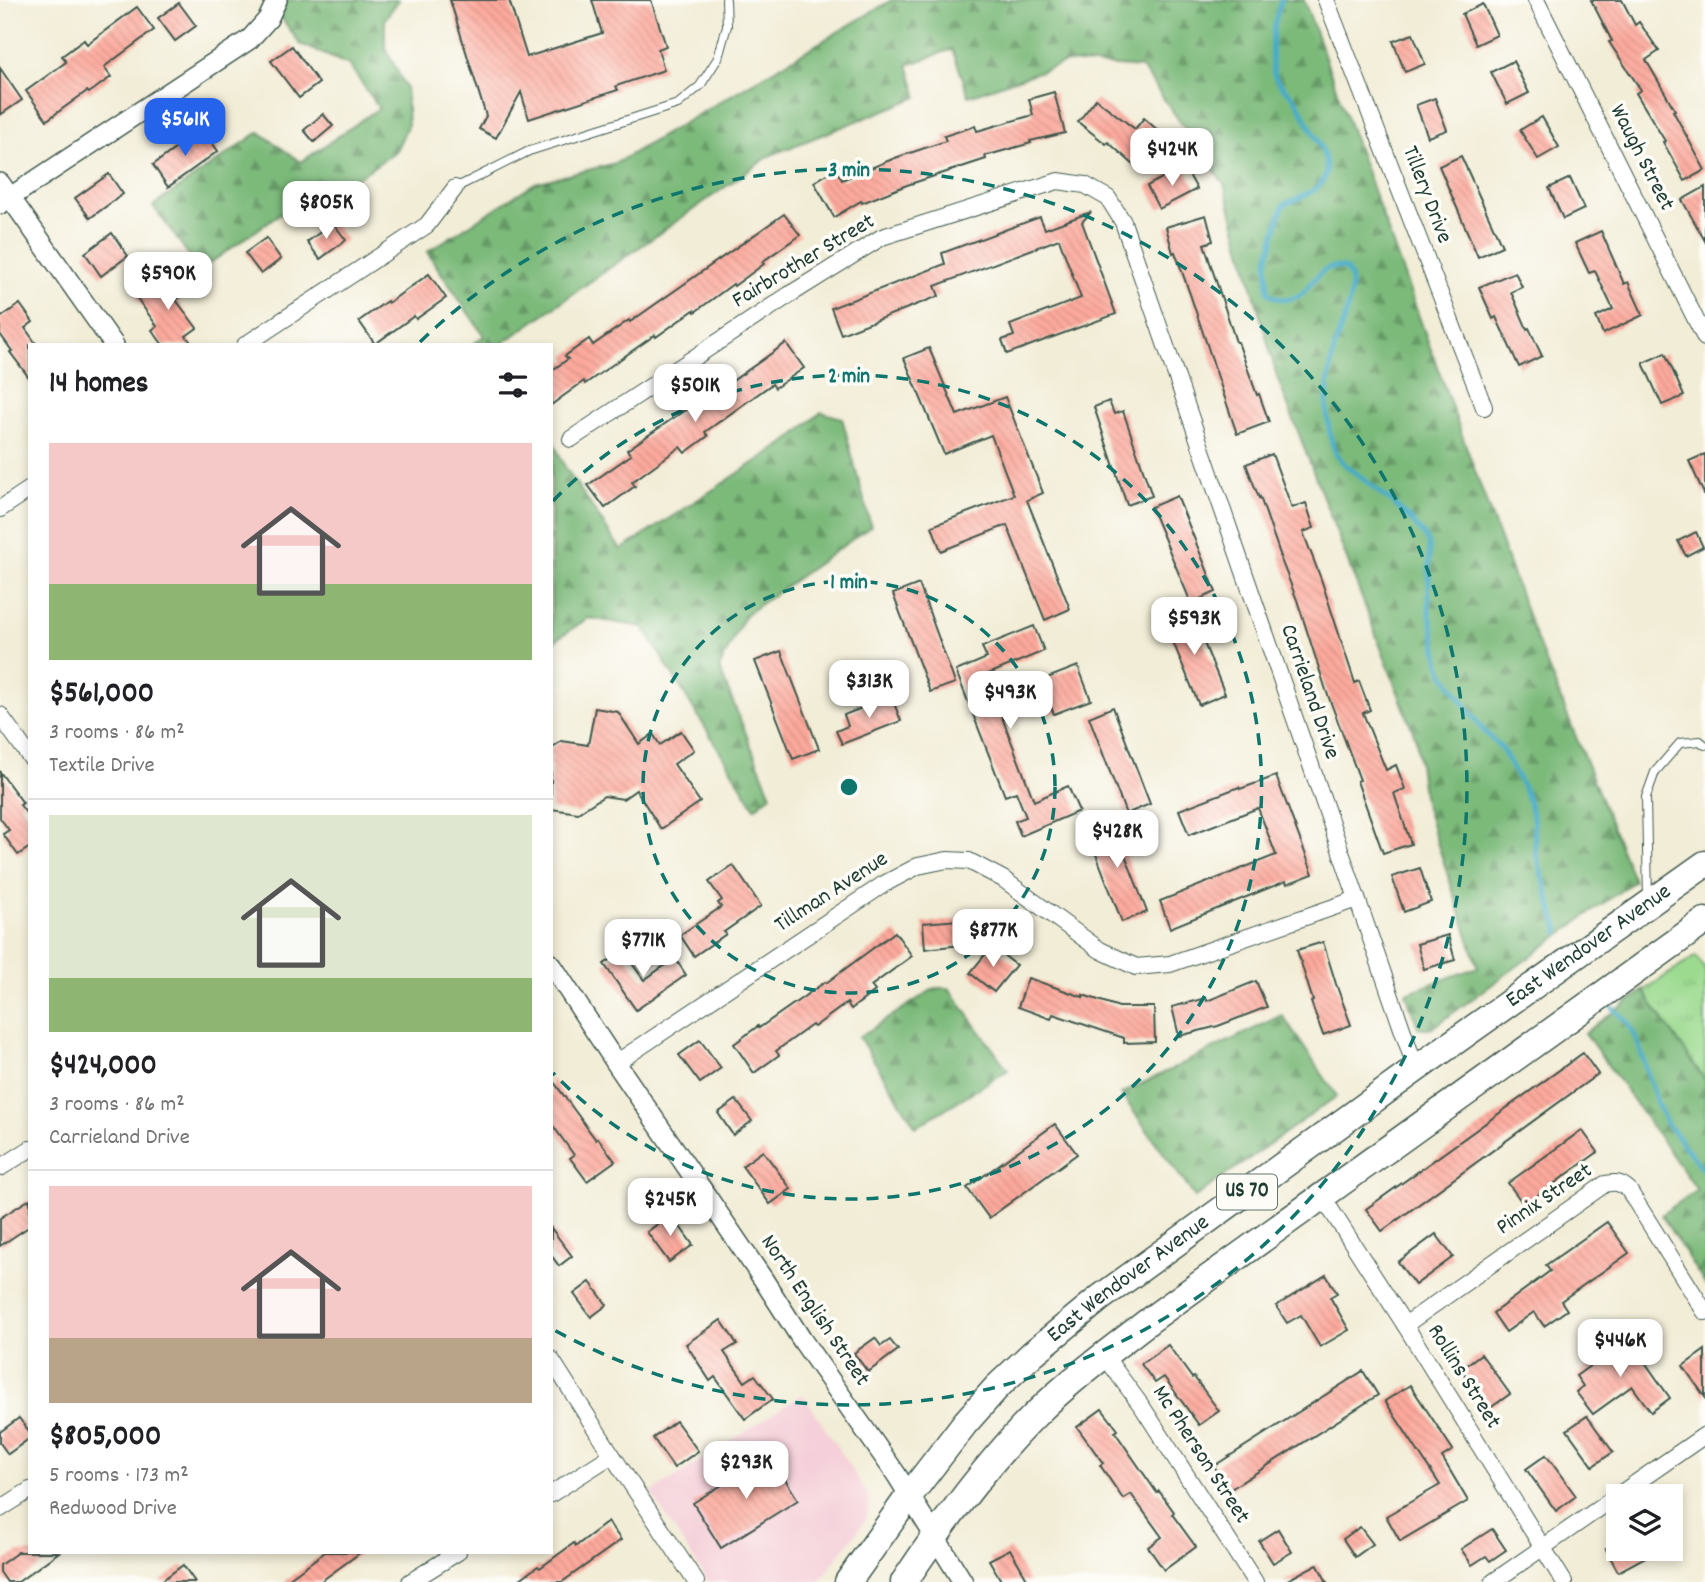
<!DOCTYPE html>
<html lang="en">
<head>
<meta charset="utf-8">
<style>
  body { margin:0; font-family:Dekko,sans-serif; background:#f6f6f6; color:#202124; height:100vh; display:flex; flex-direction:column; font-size:26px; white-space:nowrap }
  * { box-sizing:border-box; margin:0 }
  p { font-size:23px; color:#757577 }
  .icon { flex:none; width:38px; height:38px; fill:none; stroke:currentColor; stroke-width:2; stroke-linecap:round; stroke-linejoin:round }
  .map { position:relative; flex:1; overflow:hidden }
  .sheet { position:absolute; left:28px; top:343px; width:525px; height:1211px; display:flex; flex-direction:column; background:#fff; border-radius:0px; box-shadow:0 4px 10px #0003 }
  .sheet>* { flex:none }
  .buttons { position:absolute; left:1606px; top:1484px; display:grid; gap:14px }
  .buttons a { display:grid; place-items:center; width:77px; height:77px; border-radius:0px; background:#fff; box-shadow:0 4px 10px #0003; font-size:35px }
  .price { position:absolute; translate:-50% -60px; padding:0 16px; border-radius:14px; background:#fff; color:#222; font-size:23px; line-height:46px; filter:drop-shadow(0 2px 4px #0008) }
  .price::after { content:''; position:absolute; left:50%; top:42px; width:21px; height:16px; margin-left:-10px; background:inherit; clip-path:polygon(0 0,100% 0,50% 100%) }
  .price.selected { background:#2563eb; color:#fff }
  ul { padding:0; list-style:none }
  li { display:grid; align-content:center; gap:14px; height:371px; padding:0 21px }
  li+li { border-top:2px solid #e0e0e0 }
  li span { display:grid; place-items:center; height:217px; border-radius:0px; color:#555 }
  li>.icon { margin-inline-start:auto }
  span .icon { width:126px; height:126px; fill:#fffc; stroke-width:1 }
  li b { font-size:30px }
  h2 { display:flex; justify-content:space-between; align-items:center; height:84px; padding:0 21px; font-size:30px }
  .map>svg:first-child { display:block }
  .built { fill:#f5cfd9 }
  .grass { fill:url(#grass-tufts); stroke:#5d8c62; stroke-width:2 }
  .forest { fill:url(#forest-firs); stroke:#4e7c57; stroke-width:2 }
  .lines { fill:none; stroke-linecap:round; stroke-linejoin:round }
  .stream { stroke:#47acc7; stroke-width:5 }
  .building { fill:url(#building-back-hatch) }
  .service-casing { stroke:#3f574c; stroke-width:10 }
  .minor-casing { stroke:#3f574c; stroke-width:18 }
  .tertiary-casing { stroke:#3f574c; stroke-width:22 }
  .trunk-casing { stroke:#3f574c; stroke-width:29 }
  .service { stroke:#fff; stroke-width:8 }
  .minor { stroke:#fff; stroke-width:16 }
  .tertiary { stroke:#fff; stroke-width:19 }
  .trunk { stroke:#fff; stroke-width:26 }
  .ring { fill:none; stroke:#0f766e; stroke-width:3.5; stroke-dasharray:12 9 }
  .labels { text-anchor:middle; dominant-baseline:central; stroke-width:7; stroke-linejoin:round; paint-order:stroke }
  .shield { fill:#fdfcf7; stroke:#62766e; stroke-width:2 }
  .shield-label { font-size:21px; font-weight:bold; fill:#1f3d34 }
  .street-label { font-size:23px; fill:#1f3d34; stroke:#fdfcf7 }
  .centre { fill:#0f766e; stroke:#fdfcf7; stroke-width:3.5 }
  .ring-label { font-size:21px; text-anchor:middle; font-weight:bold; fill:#0f766e; stroke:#fdfcf7; stroke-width:7; stroke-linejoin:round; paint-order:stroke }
</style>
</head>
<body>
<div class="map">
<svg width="1705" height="1582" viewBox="0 0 1705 1582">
  <defs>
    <pattern id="grass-tufts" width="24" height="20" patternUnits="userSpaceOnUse" patternTransform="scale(1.75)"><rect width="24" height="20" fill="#9bda8f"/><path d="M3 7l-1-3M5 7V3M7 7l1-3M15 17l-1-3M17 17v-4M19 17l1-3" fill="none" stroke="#85bc7c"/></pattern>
    <pattern id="forest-firs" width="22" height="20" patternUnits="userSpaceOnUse" patternTransform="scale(1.75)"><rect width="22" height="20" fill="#7cba7a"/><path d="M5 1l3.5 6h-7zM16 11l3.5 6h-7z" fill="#659865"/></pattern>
    <pattern id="building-back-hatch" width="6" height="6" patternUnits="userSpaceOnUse" patternTransform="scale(1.75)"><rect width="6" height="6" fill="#fda99c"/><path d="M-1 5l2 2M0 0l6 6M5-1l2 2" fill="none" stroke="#d89287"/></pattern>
  </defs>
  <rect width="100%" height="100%" fill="#fdfcf7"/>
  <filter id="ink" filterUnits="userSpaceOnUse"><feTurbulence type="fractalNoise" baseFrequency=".0143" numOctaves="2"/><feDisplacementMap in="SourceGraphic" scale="14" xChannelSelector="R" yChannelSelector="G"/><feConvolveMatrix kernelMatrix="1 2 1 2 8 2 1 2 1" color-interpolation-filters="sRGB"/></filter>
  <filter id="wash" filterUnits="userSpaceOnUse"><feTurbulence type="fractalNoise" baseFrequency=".00686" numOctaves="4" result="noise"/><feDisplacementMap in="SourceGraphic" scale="28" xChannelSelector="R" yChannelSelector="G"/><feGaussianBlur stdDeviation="1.57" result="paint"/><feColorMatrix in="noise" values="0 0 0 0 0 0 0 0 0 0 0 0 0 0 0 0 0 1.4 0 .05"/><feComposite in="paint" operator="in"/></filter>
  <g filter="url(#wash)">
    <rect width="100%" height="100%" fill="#f2edd7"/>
    <path class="built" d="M803,1394L867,1493L870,1504L864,1522L819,1582H708L651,1493Z"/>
    <path class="grass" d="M1696,956L1705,969V1080L1643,991Z"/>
    <g class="forest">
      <path d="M287,0H399L385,19V47L406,88L408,124L396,151L333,195L311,192L200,270L153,206L259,132L301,162L379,108L349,65L300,44L280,16Z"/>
      <path d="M892,0H1304L1532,628L1634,881L1431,1029L1418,1027L1406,993L1478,967L1424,802L1416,739L1277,377L1224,184L1142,68L1067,62L969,96L952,49L908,65L918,97L771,155L500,345H472L484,336L427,252L535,183L616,163Z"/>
      <path d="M821,412L842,418L871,526L745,615L719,668L771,795L755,808L643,627L588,618L551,643V437L565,467L621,550L792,438Z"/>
      <path d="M935,988H949L1008,1070L916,1127L859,1037Z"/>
      <path d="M1643,991L1705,1080V1284L1661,1215L1697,1190L1585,1033Z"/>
      <path d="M1282,1015L1337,1096L1195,1197L1121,1094Z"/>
    </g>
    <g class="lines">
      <g class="stream">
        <path d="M1281,0C1274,22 1268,52 1274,74C1277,85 1289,91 1295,99C1300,107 1304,115 1308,123C1319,142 1339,173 1314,190C1306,196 1294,200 1285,204L1282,208L1267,262L1268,292C1273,297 1276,298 1283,299C1311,301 1311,269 1334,267C1338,267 1342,268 1346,269C1361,288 1339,328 1334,350C1330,369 1326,390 1327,409C1327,418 1331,443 1335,451C1339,462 1352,470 1361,477C1382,495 1417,520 1429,544V610L1440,664L1445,676L1482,729L1502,749L1525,791L1533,816L1536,854L1559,932"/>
        <path d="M1613,1008L1628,1023L1638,1043L1658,1106L1667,1124L1705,1172"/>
      </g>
    </g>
    <g id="blocks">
      <g class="building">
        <path d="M450,0H509L527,57L602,33L592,0H651L666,46L658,49L664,70L616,86L618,90L529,119L521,92L496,138L479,129L486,116Z"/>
        <path d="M1591,0H1622L1635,25L1639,22L1659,51L1646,60L1675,110L1673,111L1705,170L1685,181L1663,142L1665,141L1636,93L1641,90L1609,42L1612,41Z"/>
        <path d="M179,3L196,26L175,41L158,18Z"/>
        <path d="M1483,4L1497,35L1476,45L1462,14Z"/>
        <path d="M137,7L154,30L104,67L111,77L89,93L87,91L47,120L26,91L66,62L62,56L84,40L87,44Z"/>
        <path d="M1413,34L1425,64L1405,72L1393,41Z"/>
        <path d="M292,46L319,83L299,98L271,61Z"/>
        <path d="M1513,61L1529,93L1507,104L1491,72Z"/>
        <path d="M0,68L22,100L0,115Z"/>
        <path d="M1054,92L1065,133L1030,141L1031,143L985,156L986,159L907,185L862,203L861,201L834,217L814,182L836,169L842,180L895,158L946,141L944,136L975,126L977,131L1033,115L1029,99Z"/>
        <path d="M1435,98L1447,130L1428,137L1416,105Z"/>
        <path d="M1096,99L1135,129L1144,118L1162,134L1134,165L1108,142L1106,144L1078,122Z"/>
        <path d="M323,114L333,126L314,142L304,130Z"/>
        <path d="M1542,117L1559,147L1538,159L1520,130Z"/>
        <path d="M202,129L218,151L168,187L153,165Z"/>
        <path d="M1461,156L1502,246L1478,257L1439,166Z"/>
        <path d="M1184,166L1197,189L1159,209L1147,186Z"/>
        <path d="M109,174L123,194L90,218L75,198Z"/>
        <path d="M1570,178L1584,209L1563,219L1549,188Z"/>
        <path d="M1705,187V241L1682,200Z"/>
        <path d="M1091,212L1082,222L1116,314L1007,354L1002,340L1014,336L1010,325L1081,298L1059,239L935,286L939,296L841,334L831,308L945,264L942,253L1040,217L1045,229Z"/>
        <path d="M784,214L800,235L762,262L764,264L734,286L733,284L695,312L694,310L656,337L655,335L585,384L584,381L551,405V371L568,359L565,356L589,339L593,345L629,320L630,322Z"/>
        <path d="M1206,215L1213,241L1204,244L1236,342H1238L1257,395L1259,394L1269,422L1237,434L1191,297L1175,252L1173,253L1166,227Z"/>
        <path d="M333,223L346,240L320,259L307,242Z"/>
        <path d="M1601,231L1624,284L1628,282L1643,315L1603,334L1596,317L1613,309L1595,271L1589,273L1575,243Z"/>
        <path d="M112,233L128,256L101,276L85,253Z"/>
        <path d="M266,238L281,259L261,274L245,253Z"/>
        <path d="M171,272L186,293L176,300L197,328L186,336L193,345H163L152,330L157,326L136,297Z"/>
        <path d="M1515,272L1522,287L1511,292L1527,329L1529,328L1542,356L1519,367L1496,317L1493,319L1479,287Z"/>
        <path d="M429,274L446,298L416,319L414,316L375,344L359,321L387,301L388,303Z"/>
        <path d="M20,304L33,322L25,328L37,345H30V379L10,352L12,351L0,334V318Z"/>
        <path d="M786,343L804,368L775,388L772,384L705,432L708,436L685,453L680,447L632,482L635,486L605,508L588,485L631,455L627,450L688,408L690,411Z"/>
        <path d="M929,348L957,415L1005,397L1043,493L1027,500L1070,609L1045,620L1007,525L941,551L932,526L1014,495L991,435L944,454L904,358Z"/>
        <path d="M1665,353L1684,396L1662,405L1643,363Z"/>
        <path d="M1109,401L1114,414L1123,411L1152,496L1127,505L1094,407Z"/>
        <path d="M1272,454L1292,508L1306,503L1314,528L1303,532L1321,579L1355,683L1359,681L1370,710L1363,713L1386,770L1396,765L1405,789L1394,793L1411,844L1383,853L1357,781L1360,780L1326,690L1297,600L1280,557H1281L1260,497L1259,498L1246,464Z"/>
        <path d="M1705,454V496L1689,461Z"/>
        <path d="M1177,496L1216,592L1191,603L1151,507Z"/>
        <path d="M1696,532L1703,547L1686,556L1678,541Z"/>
        <path d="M919,584L955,683L930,692L893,594Z"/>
        <path d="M1190,609L1225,694L1199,705L1164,620Z"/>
        <path d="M1034,626L1044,651L986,675L1034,801L1068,786L1079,811L1021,836L1015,821L1026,817L1016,792L1005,796L956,671L987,658L982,647Z"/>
        <path d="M781,651L819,749L793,759L755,661Z"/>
        <path d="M1078,666L1091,700L1054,714L1050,705L1039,709L1029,685Z"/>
        <path d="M891,696L901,721L842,744L836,731L848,726L844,715Z"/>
        <path d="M1113,707L1150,804L1126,814L1089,717Z"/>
        <path d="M595,708L618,712L639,744L653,734L660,745L681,731L694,750L674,764L700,802L661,829L636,790L623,799L604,796L578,813L551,809V748L562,741L588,745Z"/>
        <path d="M0,772L23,803L20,805L30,818V847L18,855L3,834L9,830L0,818Z"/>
        <path d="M1276,776L1313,874L1287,884L1286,881L1170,928L1160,901L1276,855L1258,808L1189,835L1179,810L1239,787L1240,789Z"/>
        <path d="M1111,818L1147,912L1122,922L1086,828Z"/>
        <path d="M733,865L761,906L724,932L726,934L694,956L680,935L721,907L718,903L722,900L709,882Z"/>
        <path d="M1420,868L1431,902L1404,912L1392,877Z"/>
        <path d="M959,920L961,945L925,949L923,923Z"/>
        <path d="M895,932L912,956L871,986L875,991L851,1009L847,1003L814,1027L812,1025L776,1051L779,1055L754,1073L734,1044L758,1026L759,1028L825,982L826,983Z"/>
        <path d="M1448,935L1455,960L1424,969L1417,944Z"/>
        <path d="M1323,942L1336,984L1351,1025L1323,1035L1311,1002L1313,1001L1297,950Z"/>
        <path d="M992,946L1016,965L994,992L970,973Z"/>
        <path d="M623,951L644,980L675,958L686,975L636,1010L604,964Z"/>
        <path d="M1028,978L1083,997V995L1119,1007H1154L1155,1042L1124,1043V1038L1053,1014L1051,1019L1018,1007Z"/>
        <path d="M1256,981L1267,1007L1218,1026L1179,1036L1172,1007L1206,998L1207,1001Z"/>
        <path d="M700,1040L721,1068L700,1083L679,1055Z"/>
        <path d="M1583,1053L1598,1074L1382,1231L1366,1209Z"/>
        <path d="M551,1078L596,1140L598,1138L615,1161L587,1181L570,1158L574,1155L551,1123Z"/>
        <path d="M736,1100L752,1121L733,1135L718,1113Z"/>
        <path d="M1055,1124L1077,1154L989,1218L967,1188Z"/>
        <path d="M1582,1130L1598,1152L1524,1205L1508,1183Z"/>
        <path d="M763,1151L791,1189L770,1204L742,1166Z"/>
        <path d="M30,1199V1226L0,1246V1218Z"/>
        <path d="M671,1214L693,1245L669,1262L647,1232Z"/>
        <path d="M1607,1222L1629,1253L1561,1301L1567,1310L1544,1326L1534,1312L1506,1332L1493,1313L1550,1271L1546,1265Z"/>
        <path d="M551,1228L572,1256L559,1266L551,1255Z"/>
        <path d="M1436,1234L1453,1257L1415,1285L1398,1262Z"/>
        <path d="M1326,1275L1337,1293L1330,1297L1349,1330L1320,1347L1301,1315L1287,1323L1276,1306Z"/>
        <path d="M590,1282L607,1305L591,1317L574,1294Z"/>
        <path d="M721,1320L737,1344L724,1352L745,1382L755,1375L773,1399L745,1419L715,1377L710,1381L686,1344Z"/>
        <path d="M875,1338L881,1346L890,1340L898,1350L868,1372L854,1353Z"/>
        <path d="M1628,1338L1670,1398L1651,1412L1632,1386L1593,1414L1576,1392L1583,1386L1576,1376Z"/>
        <path d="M1168,1345L1192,1378L1194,1377L1219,1411L1199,1425L1164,1377L1155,1383L1141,1364Z"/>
        <path d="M1705,1350V1397L1683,1366Z"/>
        <path d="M1481,1354L1510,1394L1490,1408L1461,1369Z"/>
        <path d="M1363,1371L1378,1395L1229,1490L1214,1466Z"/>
        <path d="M1410,1385L1453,1450L1442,1457L1468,1501L1400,1541L1386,1516L1440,1485L1385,1401Z"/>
        <path d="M1102,1409L1118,1430L1115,1432L1157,1493L1159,1491L1174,1512L1172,1514L1196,1547L1164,1570L1148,1547L1162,1537L1131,1494L1123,1499L1100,1465L1103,1463L1077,1427Z"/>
        <path d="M1587,1416L1613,1452L1593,1466L1567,1430Z"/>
        <path d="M19,1418L30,1433V1438L8,1454L0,1443V1432Z"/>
        <path d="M676,1421L698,1451L674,1468L653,1438Z"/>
        <path d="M770,1455L798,1500L721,1548L693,1503Z"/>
        <path d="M1546,1455L1576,1496L1556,1511L1526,1469Z"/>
        <path d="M608,1522L621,1540L562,1582H516L538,1566L540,1568L574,1543L576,1546Z"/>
        <path d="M1360,1527L1373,1544L1355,1557L1343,1539Z"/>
        <path d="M1278,1529L1292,1552L1273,1563L1259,1541Z"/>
        <path d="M1492,1529L1506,1550L1490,1561L1486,1556L1472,1565L1461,1549Z"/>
        <path d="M1010,1549L1029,1582H1002L989,1560Z"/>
        <path d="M1606,1549H1660L1618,1572Z"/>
        <path d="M18,1552H59L18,1582H7L0,1572V1565Z"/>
        <path d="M325,1552H361L320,1582H284Z"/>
        <path d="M1317,1564L1327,1582H1284Z"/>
        <path d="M183,1565L195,1582H160Z"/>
      </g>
    </g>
  </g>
  <g filter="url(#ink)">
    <use href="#blocks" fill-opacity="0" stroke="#3f574c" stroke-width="2"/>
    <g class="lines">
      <g class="service-casing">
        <g id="service">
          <path d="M455,188L529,151L678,104L700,86L718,58L727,26L726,0"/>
          <path d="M1648,899L1646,797L1655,772L1680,743L1700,741L1705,745"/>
        </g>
      </g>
      <g class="minor-casing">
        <g id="minor">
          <path d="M1326,0L1484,407"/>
          <path d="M1536,0L1705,338"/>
          <path d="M245,345L427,225L455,188"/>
          <path d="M571,439L789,295L882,237L1058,181L1085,185L1108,198L1123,222L1416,1069"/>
          <path d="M0,509L30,489"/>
          <path d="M0,715L30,757"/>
          <path d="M616,1063L884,884L918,866L947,860L969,861L1003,879L1100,950L1136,967L1170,964L1357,899"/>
          <path d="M0,1168L30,1149"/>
          <path d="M1322,1196L1405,1325L1564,1582"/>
          <path d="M1405,1325L1605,1184C1615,1182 1620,1182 1628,1189L1705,1312"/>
          <path d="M1104,1355L1143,1408L1255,1582"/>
          <path d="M551,1359L612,1455L696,1582"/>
          <path d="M551,1494L612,1455"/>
          <path d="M0,1509L30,1490"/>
          <path d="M410,1582L458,1552"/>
          <path d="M1493,1582L1705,1435"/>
        </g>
      </g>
      <g class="tertiary-casing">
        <g id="tertiary">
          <path d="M0,183L114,345"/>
          <path d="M0,204L250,39L268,19L277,0"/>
          <path d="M551,964L616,1063L763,1279L802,1340L896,1474L963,1582"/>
        </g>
      </g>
      <g class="trunk-casing">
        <g id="trunk">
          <path id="s1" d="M848,1582L909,1496L965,1423L997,1387L1032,1354L1100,1298L1416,1069L1705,864"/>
          <path d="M904,1582C943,1523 985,1465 1035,1415C1071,1379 1111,1350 1150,1320L1705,921"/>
        </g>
      </g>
      <use href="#service" class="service"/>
      <use href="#minor" class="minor"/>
      <use href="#tertiary" class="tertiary"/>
      <use href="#trunk" class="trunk"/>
    </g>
  </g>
  <g class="ring">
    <circle cx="849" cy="787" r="206"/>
    <path d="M553 501A412 412 0 1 1 553 1073"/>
    <path d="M420 342A618 618 0 1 1 554 1330"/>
  </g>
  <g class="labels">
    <rect class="shield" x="1217" y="1174.5" width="60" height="35" rx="5"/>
    <g class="shield-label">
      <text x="1247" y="1192">US 70</text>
    </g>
    <g class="street-label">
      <text transform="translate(1641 158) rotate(63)">Waugh Street</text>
      <text transform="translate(1426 195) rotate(69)">Tillery Drive</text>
      <text transform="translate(804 262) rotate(-31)">Fairbrother Street</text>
      <text transform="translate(1309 692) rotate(71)">Carrieland Drive</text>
      <text transform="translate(832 893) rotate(-33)">Tillman Avenue</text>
      <text stroke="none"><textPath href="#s1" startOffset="984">East Wendover Avenue</textPath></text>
      <text transform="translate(1545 1200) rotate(-34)">Pinnix Street</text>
      <text stroke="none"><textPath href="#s1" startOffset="416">East Wendover Avenue</textPath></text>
      <text transform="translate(814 1311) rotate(56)">North English Street</text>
      <text transform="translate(1463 1377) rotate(58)">Rollins Street</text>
      <text transform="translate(1200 1455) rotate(57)">Mc Pherson Street</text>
    </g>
  </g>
  <circle cx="849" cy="787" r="10" class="centre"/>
  <g class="ring-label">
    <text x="849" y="176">3 min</text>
    <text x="849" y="382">2 min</text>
    <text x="849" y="588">1 min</text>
  </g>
</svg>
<div class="buttons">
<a><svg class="icon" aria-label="layers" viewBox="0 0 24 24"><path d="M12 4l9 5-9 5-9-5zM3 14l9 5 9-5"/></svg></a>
</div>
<b class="price selected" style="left:185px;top:158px">$561K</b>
<b class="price" style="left:1172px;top:188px">$424K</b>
<b class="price" style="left:326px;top:241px">$805K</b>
<b class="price" style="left:168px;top:312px">$590K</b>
<b class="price" style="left:695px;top:424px">$501K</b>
<b class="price" style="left:1194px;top:657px">$593K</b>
<b class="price" style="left:869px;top:720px">$313K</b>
<b class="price" style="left:1010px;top:731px">$493K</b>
<b class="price" style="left:1117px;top:870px">$428K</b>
<b class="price" style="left:993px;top:969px">$877K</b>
<b class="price" style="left:643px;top:979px">$771K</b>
<b class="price" style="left:670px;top:1238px">$245K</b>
<b class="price" style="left:1620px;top:1379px">$446K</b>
<b class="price" style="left:746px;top:1501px">$293K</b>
<section class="sheet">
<h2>14 homes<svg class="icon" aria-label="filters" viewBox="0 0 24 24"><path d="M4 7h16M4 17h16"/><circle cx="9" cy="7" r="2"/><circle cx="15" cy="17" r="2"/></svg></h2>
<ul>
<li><span style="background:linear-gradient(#f6c9c9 65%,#8fb573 0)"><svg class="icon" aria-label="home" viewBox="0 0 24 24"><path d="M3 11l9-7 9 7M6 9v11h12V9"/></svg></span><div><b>$561,000</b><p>3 rooms · 86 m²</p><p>Textile Drive</p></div></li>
<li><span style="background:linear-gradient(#dfe7d0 75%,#8fb573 0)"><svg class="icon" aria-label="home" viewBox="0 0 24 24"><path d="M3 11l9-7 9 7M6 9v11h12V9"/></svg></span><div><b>$424,000</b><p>3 rooms · 86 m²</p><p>Carrieland Drive</p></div></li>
<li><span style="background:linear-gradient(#f6c9c9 70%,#b9a48a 0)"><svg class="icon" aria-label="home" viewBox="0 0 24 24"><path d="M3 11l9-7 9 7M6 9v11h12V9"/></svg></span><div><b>$805,000</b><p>5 rooms · 173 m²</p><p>Redwood Drive</p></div></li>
</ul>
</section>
</div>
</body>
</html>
